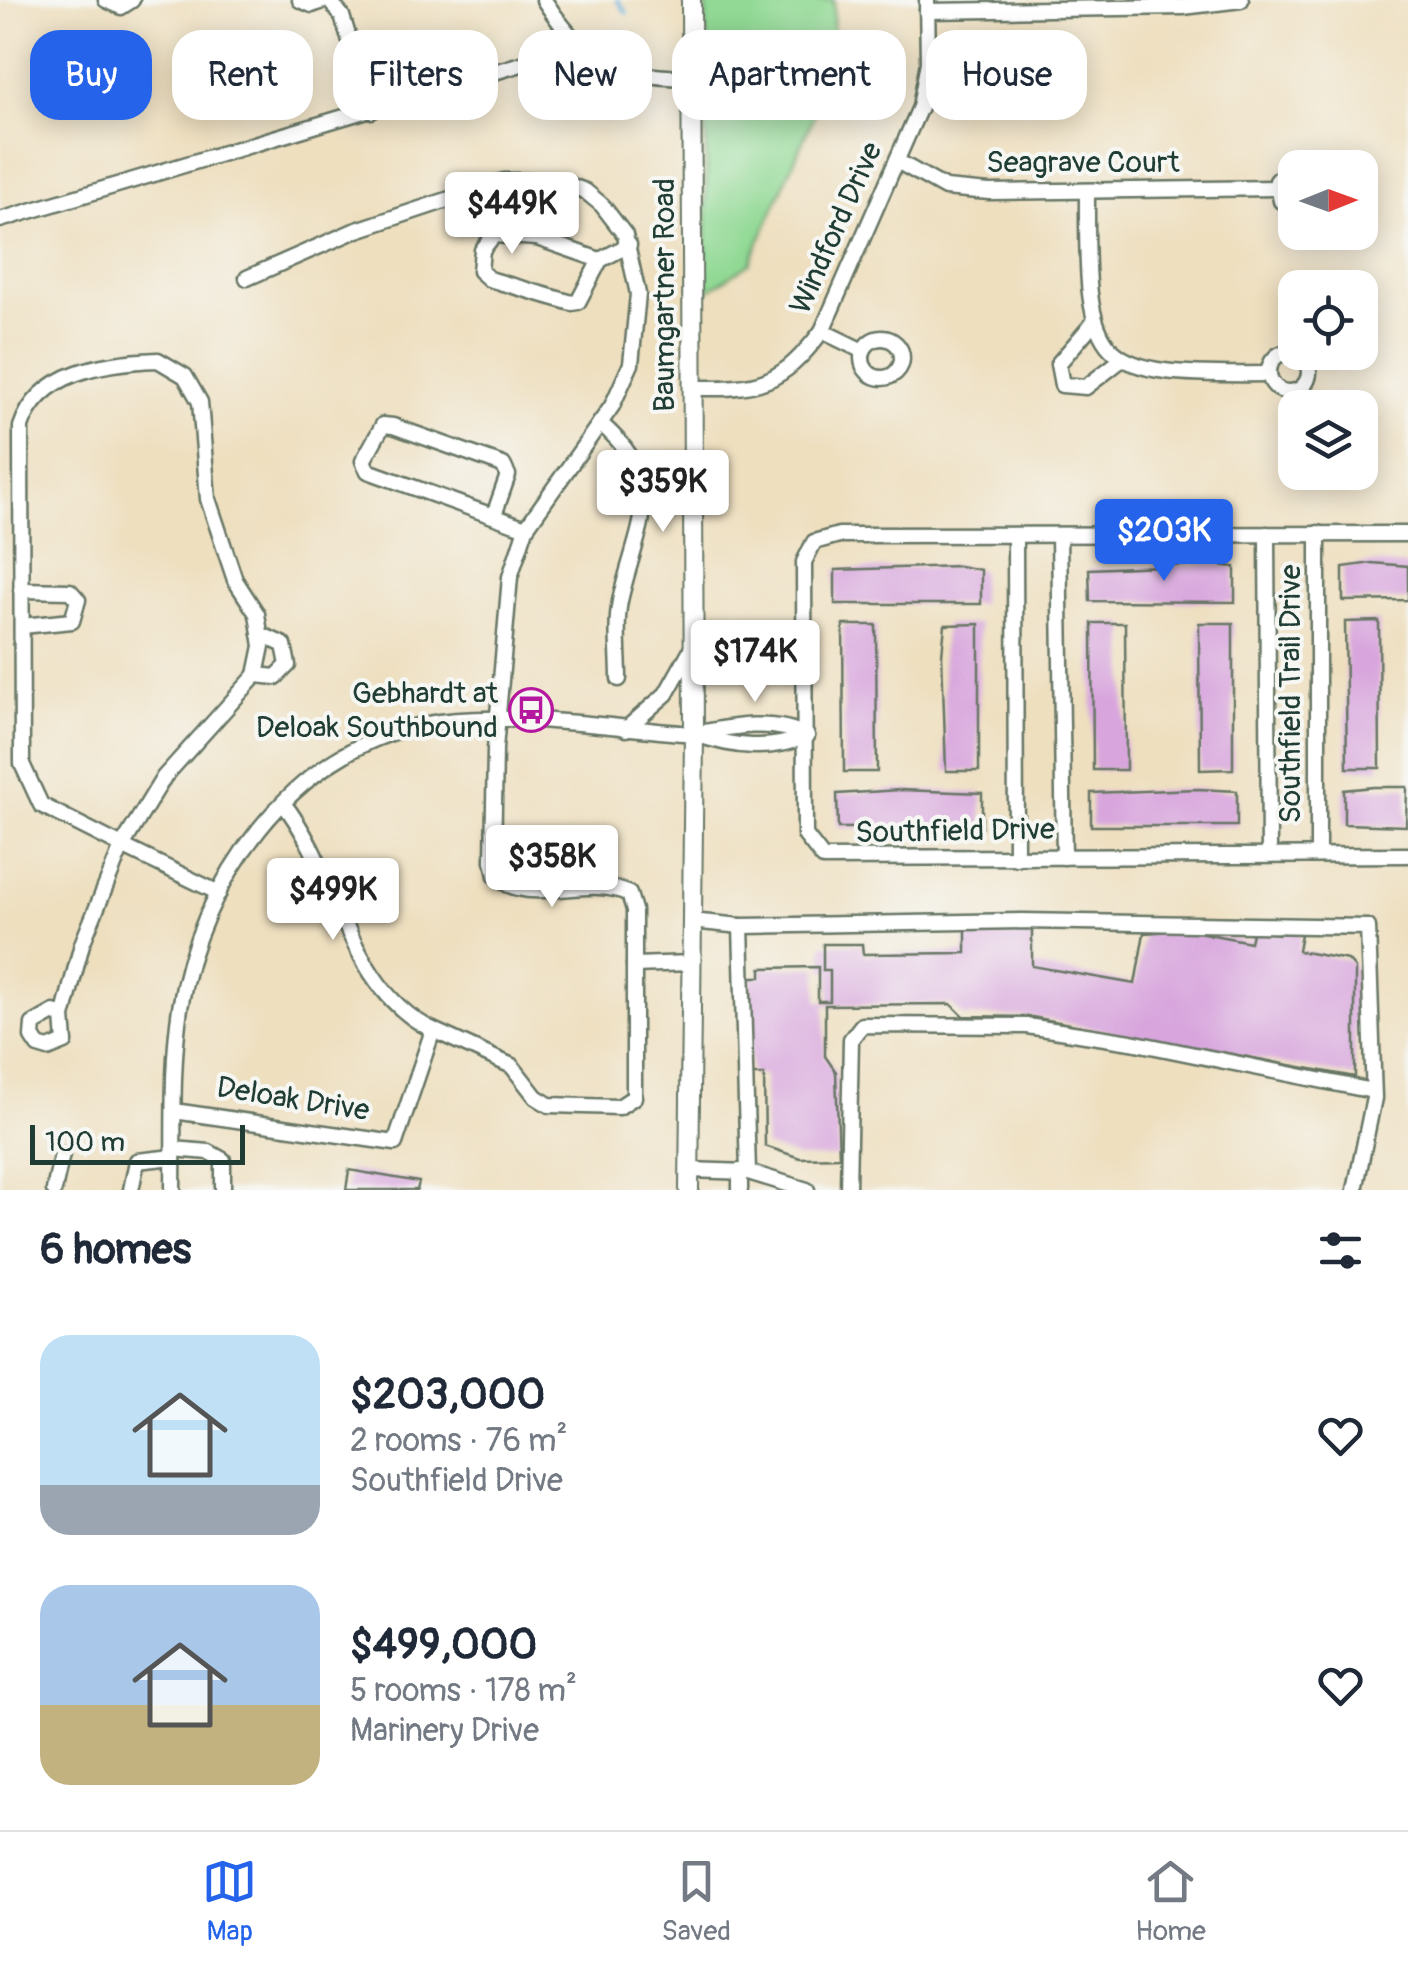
<!DOCTYPE html>
<html lang="en">
<head>
<meta charset="utf-8">
<style>
  body { margin:0; font-family:Pangolin,sans-serif; background:#f2f2f3; color:#1f2937; height:100vh; display:flex; flex-direction:column; font-size:38px; white-space:nowrap }
  * { box-sizing:border-box; margin:0 }
  p { font-size:32px; color:#747a83 }
  .icon { flex:none; width:55px; height:55px; fill:none; stroke:currentColor; stroke-width:2; stroke-linecap:round; stroke-linejoin:round }
  .map { position:relative; height:1190px; overflow:hidden }
  .sheet { display:flex; flex-direction:column; background:#fff; flex:1 }
  .sheet>* { flex:none }
  .top-card { position:absolute; left:30px; top:30px; width:1350px; height:90px; display:flex; gap:20px }
  .needle { width:65px; rotate:89deg }
  .fabs { position:absolute; left:1278px; top:150px; display:grid; gap:20px }
  .fabs a { display:grid; place-items:center; width:100px; height:100px; border-radius:20px; background:#fff; box-shadow:0 5px 25px #0003; font-size:50px }
  .scale { position:absolute; left:30px; bottom:25px; width:215px; box-sizing:border-box; padding-left:10px; border:5px solid #1f3d34; border-top:0; font-size:28px; line-height:35px; white-space:nowrap; color:#1f3d34; -webkit-text-stroke:8px #f6f6f2; paint-order:stroke }
  .price { position:absolute; translate:-50% -85px; padding:0 22px; border-radius:10px; background:#fff; color:#222; font-size:32px; line-height:65px; filter:drop-shadow(0 2px 5px #0008) }
  .price::after { content:''; position:absolute; left:50%; top:60px; width:30px; height:22px; margin-left:-15px; background:inherit; clip-path:polygon(0 0,100% 0,50% 100%) }
  .price.on { background:#2563eb; color:#fff }
  ul { padding:0; list-style:none }
  li { display:flex; align-items:center; gap:30px; height:250px; padding:0 40px }
  li span { display:grid; place-items:center; flex:none; width:280px; height:200px; border-radius:30px; color:#555 }
  li>.icon { margin-inline-start:auto }
  span .icon { width:120px; height:120px; fill:#fffc; stroke-width:1 }
  li b { font-size:42px }
  h2 { display:flex; justify-content:space-between; align-items:center; height:120px; padding:0 40px; font-size:42px }
  .tag { padding:0 35px; border-radius:30px; background:#fff; box-shadow:0 5px 25px #0003; font-size:35px; line-height:90px }
  .tag.on { background:#2563eb; color:#fff }
  .menu { display:flex; justify-content:space-around; align-items:center; height:140px; border-top:2px solid #e0e1e3; background:#fff; font-size:28px; color:#747a83 }
  .menu a { display:grid; justify-items:center; gap:5px }
  .menu .on { color:#2563eb }
  .map>svg:first-child { display:block }
  .green { fill:#91d994; stroke:#588b64; stroke-width:2.5 }
  .lines { fill:none; stroke-linecap:round; stroke-linejoin:round }
  .stream { stroke:#65b0dd; stroke-width:4 }
  .building { fill:#d8a6dd }
  .minor-casing { stroke:#677665; stroke-width:19 }
  .major-casing { stroke:#677665; stroke-width:22 }
  .minor { stroke:#fff; stroke-width:14 }
  .major { stroke:#fff; stroke-width:18 }
  .labels { text-anchor:middle; dominant-baseline:central; stroke-width:8; stroke-linejoin:round; paint-order:stroke }
  .street-label { font-size:30px; fill:#1f3d34; stroke:#f6f6f2 }
  .poi-label { font-size:30px; fill:#1f3d34; stroke:#f6f6f2; text-anchor:end }
</style>
</head>
<body>
<div class="map">
<svg width="1408" height="1190" viewBox="0 0 1408 1190">
  <rect width="100%" height="100%" fill="#f6f6f2"/>
  <filter id="ink" filterUnits="userSpaceOnUse"><feTurbulence type="fractalNoise" baseFrequency=".01" numOctaves="2"/><feDisplacementMap in="SourceGraphic" scale="20" xChannelSelector="R" yChannelSelector="G"/><feConvolveMatrix kernelMatrix="1 2 1 2 8 2 1 2 1" color-interpolation-filters="sRGB"/></filter>
  <filter id="wash" filterUnits="userSpaceOnUse"><feTurbulence type="fractalNoise" baseFrequency=".0048" numOctaves="4" result="noise"/><feDisplacementMap in="SourceGraphic" scale="40" xChannelSelector="R" yChannelSelector="G"/><feGaussianBlur stdDeviation="2.25" result="paint"/><feColorMatrix in="noise" values="0 0 0 0 0 0 0 0 0 0 0 0 0 0 0 0 0 1.4 0 .05"/><feComposite in="paint" operator="in"/></filter>
  <g filter="url(#wash)">
    <rect width="100%" height="100%" fill="#eedfbf"/>
    <path class="green" d="M706,0H834L832,74L750,263L706,292Z"/>
    <g class="lines">
      <path class="stream" d="M617,0L627,13"/>
    </g>
    <g id="blocks">
      <g class="building">
        <path d="M1372,563L1408,566V600L1343,601V567Z"/>
        <path d="M1211,564L1235,567V602L1090,601L1089,569Z"/>
        <path d="M959,566L981,570V604H835V570Z"/>
        <path d="M1379,621L1380,768H1347L1345,622Z"/>
        <path d="M1092,623H1125L1126,770H1093Z"/>
        <path d="M1199,623H1233V769L1200,770Z"/>
        <path d="M979,624V771H946L942,655L945,625Z"/>
        <path d="M843,625H876L877,772H844Z"/>
        <path d="M1374,787H1407L1406,826L1344,824V790Z"/>
        <path d="M1198,789L1237,791V826H1091V793Z"/>
        <path d="M900,790L982,793V827L838,828L837,794Z"/>
        <path d="M1293,927L1302,928L1298,951L1348,960L1355,968V1077L1032,1017L963,1016L951,1004L825,1005V1056L836,1072L839,1157L800,1158L765,1146L764,1075H752L750,1055V977H761V968L818,967V1001H830V970H823V944H862L863,954L966,953V928H1032V966L1135,984L1144,933L1187,930L1250,942L1253,929L1279,934L1280,930L1291,933Z"/>
        <path d="M349,1170L419,1182L417,1190H346Z"/>
      </g>
    </g>
  </g>
  <g filter="url(#ink)">
    <use href="#blocks" fill-opacity="0" stroke="#677665" stroke-width="2.5"/>
    <g class="lines">
      <g class="minor-casing">
        <g id="minor">
          <path d="M106,0L121,7L132,0"/>
          <path d="M300,0L312,5L326,0"/>
          <path d="M329,0L342,16L372,111"/>
          <path d="M544,0C588,67 613,76 691,78"/>
          <path d="M927,11L1183,7L1241,0"/>
          <path d="M897,161L945,188L989,192L1276,188"/>
          <path d="M1087,191C1086,368 1092,376 1269,374"/>
          <path d="M1295,208L1281,201L1277,181L1291,167L1304,168"/>
          <path d="M0,220L578,47"/>
          <path d="M600,260L578,302L572,303L489,279L480,271L482,250L494,235L537,238L600,260L629,245"/>
          <path d="M1094,322L1058,364L1062,385L1086,387L1121,360"/>
          <path d="M822,331L863,351"/>
          <circle cx="882" cy="358" r="20"/>
          <circle cx="1289" cy="372" r="20"/>
          <path d="M158,360L185,376L200,402L208,499L235,580L257,614L262,646L256,675L164,777L122,846L41,805L22,764L21,427C39,371 105,362 158,360Z"/>
          <path d="M692,388C759,389 780,386 822,331L920,107L928,62L927,0"/>
          <path d="M600,423C672,484 637,524 620,601C615,626 619,654 619,679"/>
          <path d="M494,515L508,475L503,465L393,426L383,425L363,461L368,471L526,528"/>
          <path d="M1318,533V855"/>
          <path d="M1267,534L1269,855"/>
          <path d="M1408,534L839,535L814,542L804,562L805,835L823,858L1408,855"/>
          <path d="M1059,535L1064,857"/>
          <path d="M1015,536L1016,858"/>
          <path d="M21,590L70,591L78,600L72,621L22,626"/>
          <path d="M256,675L276,677L288,665L284,645L260,634"/>
          <path d="M626,729L666,694L693,646"/>
          <path d="M695,734C732,747 769,752 807,736"/>
          <path d="M283,803C339,873 347,989 433,1030"/>
          <path d="M691,921L741,926L1022,921L1368,927L1374,1098L1355,1190"/>
          <path d="M741,926L748,1172"/>
          <path d="M634,965L691,963"/>
          <path d="M63,1017L65,1042L48,1049L38,1046L32,1037L33,1024L54,1012L63,1017L82,944L122,846L219,893"/>
          <path d="M174,1111L395,1143L433,1030L512,1066L536,1097L549,1105L619,1107L634,1097V910L629,894C589,873 528,908 496,876L493,861L495,749L510,577L526,528L612,406L631,364L638,294L625,235L602,205L585,191L558,181H504L354,231L247,278"/>
          <path d="M173,1149L209,1152L223,1160V1190"/>
          <path d="M689,1170L748,1172L807,1190"/>
          <path d="M740,1171V1190"/>
          <path d="M54,1190L62,1154"/>
          <path d="M131,1190L137,1161L173,1157"/>
          <path d="M173,1190C174,1130 171,1068 180,1008C199,883 292,750 422,725C500,709 612,728 694,734C730,727 774,718 807,736"/>
          <path d="M848,1190L851,1039L862,1025L1027,1026L1131,1042L1373,1091"/>
        </g>
      </g>
      <g class="major-casing">
        <path id="major" d="M689,1190L694,734L691,0"/>
      </g>
      <use href="#minor" class="minor"/>
      <use href="#major" class="major"/>
    </g>
  </g>
  <defs>
    <g id="bus-ring" transform="scale(2.25)"><circle r="9.5" fill="#f6f6f2" stroke="#b5179e" stroke-width="1.5"/><path d="M-5-6H5V4H4V6H2V4H-2V6H-4V4H-5ZM-3.5-4V0h7V-4ZM-3.5 1.2v1.5H-2V1.2ZM2 1.2v1.5H3.5V1.2Z" fill="#b5179e"/></g>
  </defs>
  <g fill-rule="evenodd">
    <use href="#bus-ring" x="531" y="710"/>
  </g>
  <g class="labels">
    <g class="street-label">
      <text x="1083" y="162">Seagrave Court</text>
      <text transform="translate(836 228) rotate(-66)">Windford Drive</text>
      <text transform="translate(664 295) rotate(-90)">Baumgartner Road</text>
      <text transform="translate(1290 694) rotate(-90)">Southfield Trail Drive</text>
      <text transform="translate(955 831) rotate(-1)">Southfield Drive</text>
      <text transform="translate(293 1099) rotate(9)">Deloak Drive</text>
    </g>
    <g class="poi-label">
      <text x="498" y="693">Gebhardt at<tspan x="498" dy="34">Deloak Southbound</tspan></text>
    </g>
  </g>
</svg>
<div class="fabs">
<a><svg class="needle" viewBox="-14 -14 28 28"><path d="M0-13l5 13h-10z" fill="#e53935"/><path d="M0 13l5-13h-10z" fill="#747a83"/></svg></a>
<a><svg class="icon" aria-label="locate" viewBox="0 0 24 24"><circle cx="12" cy="12" r="6"/><path d="M12 2v4M12 18v4M2 12h4M18 12h4"/></svg></a>
<a><svg class="icon" aria-label="layers" viewBox="0 0 24 24"><path d="M12 4l9 5-9 5-9-5zM3 14l9 5 9-5"/></svg></a>
</div>
<div class="scale">100 m</div>
<b class="price" style="left:512px;top:257px">$449K</b>
<b class="price" style="left:663px;top:535px">$359K</b>
<b class="price on" style="left:1164px;top:584px">$203K</b>
<b class="price" style="left:755px;top:705px">$174K</b>
<b class="price" style="left:552px;top:910px">$358K</b>
<b class="price" style="left:333px;top:943px">$499K</b>
<div class="top-card">
<a class="tag on">Buy</a>
<a class="tag">Rent</a>
<a class="tag">Filters</a>
<a class="tag">New</a>
<a class="tag">Apartment</a>
<a class="tag">House</a>
</div>
</div>
<section class="sheet">
<h2>6 homes<svg class="icon" aria-label="filters" viewBox="0 0 24 24"><path d="M4 7h16M4 17h16"/><circle cx="9" cy="7" r="2"/><circle cx="15" cy="17" r="2"/></svg></h2>
<ul>
<li><span style="background:linear-gradient(#bfe0f5 75%,#9aa5b1 0)"><svg class="icon" aria-label="home" viewBox="0 0 24 24"><path d="M3 11l9-7 9 7M6 9v11h12V9"/></svg></span><div><b>$203,000</b><p>2 rooms · 76 m²</p><p>Southfield Drive</p></div><svg class="icon" aria-label="heart" viewBox="0 0 24 24"><path d="M12 20l-8-8c-3-5 5-10 8-4 3-6 11-1 8 4z"/></svg></li>
<li><span style="background:linear-gradient(#a9c7e8 60%,#c2b280 0)"><svg class="icon" aria-label="home" viewBox="0 0 24 24"><path d="M3 11l9-7 9 7M6 9v11h12V9"/></svg></span><div><b>$499,000</b><p>5 rooms · 178 m²</p><p>Marinery Drive</p></div><svg class="icon" aria-label="heart" viewBox="0 0 24 24"><path d="M12 20l-8-8c-3-5 5-10 8-4 3-6 11-1 8 4z"/></svg></li>
</ul>
</section>
<nav class="menu">
<a class="on"><svg class="icon" aria-label="map" viewBox="0 0 24 24"><path d="M3 6l6-2 6 2 6-2v14l-6 2-6-2-6 2zM9 4v14M15 6v14"/></svg>Map</a>
<a><svg class="icon" aria-label="saved" viewBox="0 0 24 24"><path d="M7 4h10v16l-5-4-5 4z"/></svg>Saved</a>
<a><svg class="icon" aria-label="home" viewBox="0 0 24 24"><path d="M3 11l9-7 9 7M6 9v11h12V9"/></svg>Home</a>
</nav>
</body>
</html>
